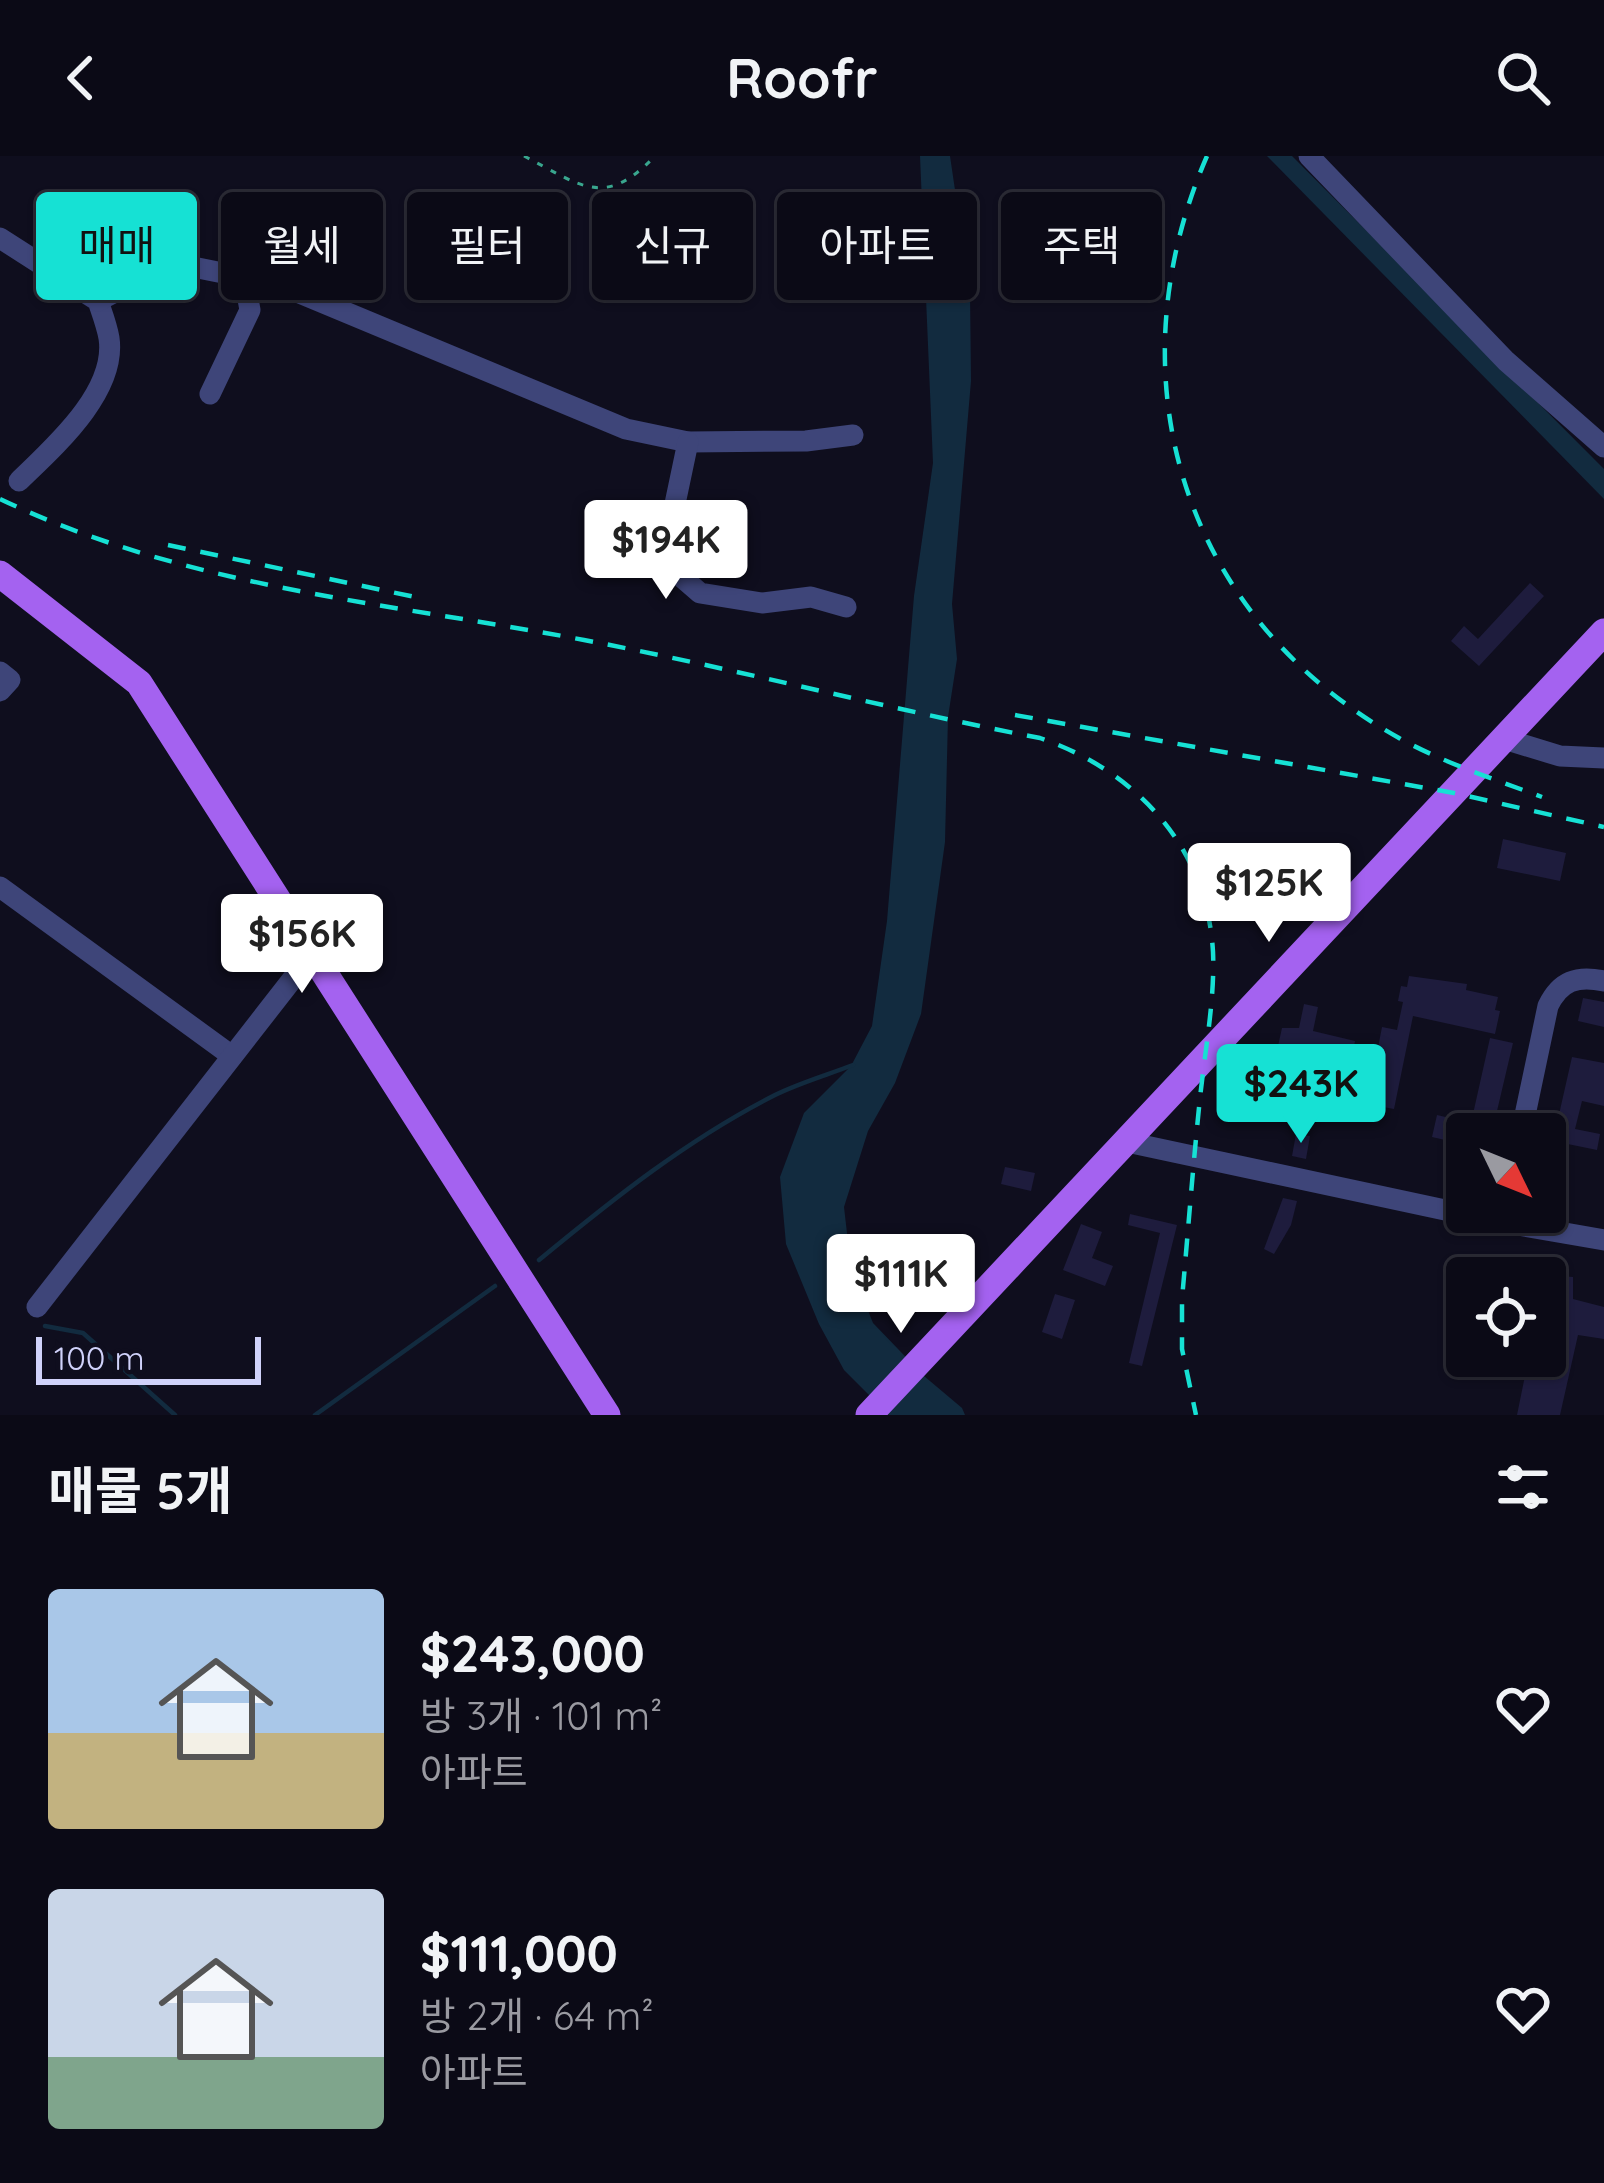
<!DOCTYPE html>
<html lang="ko">
<head>
<meta charset="utf-8">
<style>
  body { margin:0; font-family:Quicksand,"Noto Sans KR",sans-serif; background:#191823; color:#f1f3f6; height:100vh; display:flex; flex-direction:column; font-size:45px; white-space:nowrap }
  * { box-sizing:border-box; margin:0 }
  p { font-size:39px; color:#9a9aa1 }
  .icon { flex:none; width:66px; height:66px; fill:none; stroke:currentColor; stroke-width:2; stroke-linecap:round; stroke-linejoin:round }
  .map { position:relative; height:1259px; overflow:hidden }
  .side { display:flex; flex-direction:column; background:#0b0a16; flex:1 }
  .side>* { flex:none }
  .guide { position:absolute; left:36px; top:36px; width:1533px; height:108px; display:flex; gap:24px }
  .needle { width:78px; rotate:133deg }
  .fabs { position:absolute; left:1446px; top:957px; display:grid; gap:24px }
  .fabs a { display:grid; place-items:center; width:120px; height:120px; border-radius:12px; background:#0b0a16; box-shadow:0 3px 9px #0004,0 0 0 3px #2b2b35; font-size:60px }
  .scale { position:absolute; left:36px; bottom:30px; width:225px; box-sizing:border-box; padding-left:12px; border:6px solid #d0d2fa; border-top:0; font-size:33px; line-height:42px; white-space:nowrap; color:#d0d2fa; -webkit-text-stroke:9px #0f0e1e; paint-order:stroke }
  .price { position:absolute; translate:-50% -102px; padding:0 27px; border-radius:12px; background:#fff; color:#222; font-size:39px; line-height:78px; filter:drop-shadow(0 3px 6px #0008) }
  .price::after { content:''; position:absolute; left:50%; top:72px; width:36px; height:27px; margin-left:-18px; background:inherit; clip-path:polygon(0 0,100% 0,50% 100%) }
  .price.on { background:#16e1d4; color:#111 }
  ul { padding:0; list-style:none }
  li { display:flex; align-items:center; gap:36px; height:300px; padding:0 48px }
  li span { display:grid; place-items:center; flex:none; width:336px; height:240px; border-radius:12px; color:#555 }
  li>.icon { margin-inline-start:auto }
  span .icon { width:144px; height:144px; fill:#fffc; stroke-width:1 }
  li b { font-size:51px }
  h2 { display:flex; justify-content:space-between; align-items:center; height:144px; padding:0 48px; font-size:51px }
  .pill { padding:0 42px; border-radius:12px; background:#0b0a16; box-shadow:0 3px 9px #0004,0 0 0 3px #2b2b35; font-size:42px; line-height:108px }
  .pill.on { background:#16e1d4; color:#111 }
  header { display:flex; justify-content:space-between; align-items:center; height:156px; padding:0 48px; background:#0b0a16; font-size:54px; font-weight:700 }
  .map>svg:first-child { display:block }
  .water { fill:#122b3f }
  .lines { fill:none; stroke-linecap:round; stroke-linejoin:round }
  .stream { stroke:#122b3f; stroke-width:4.5 }
  .building { fill:#1e1c3d }
  .path { stroke:#39a68e; stroke-width:3; stroke-dasharray:6 9; stroke-linecap:butt }
  .minor { stroke:#3e4579; stroke-width:21 }
  .major { stroke:#a462f0; stroke-width:27 }
  .rail { stroke:#16e1d4; stroke-width:4.5; stroke-dasharray:18 15; stroke-linecap:butt }
</style>
</head>
<body>
<header><svg class="icon" aria-label="back" viewBox="0 0 24 24"><path d="M15 5l-7 7 7 7"/></svg>Roofr<svg class="icon" aria-label="search" viewBox="0 0 24 24"><circle cx="10" cy="10" r="6"/><path d="M15 15l6 6"/></svg></header>
<div class="map">
<svg width="1604" height="1259" viewBox="0 0 1604 1259">
  <rect width="100%" height="100%" fill="#0f0e1e"/>
  <g class="water">
    <path d="M920,0H950L970,136L971,225L952,448L957,503L948,561L945,686L921,858L895,927L868,975L844,1051L851,1112L873,1167L924,1220L962,1252L965,1259H889L844,1214L819,1168L786,1088L780,1021L804,957L851,910L872,870L887,765L914,440L933,307Z"/>
    <path d="M1267,0H1292L1604,313V343Z"/>
  </g>
  <g class="lines">
    <g class="stream">
      <path d="M539,1104C613,1043 688,983 775,939C799,927 827,919 853,909"/>
      <path d="M45,1170L83,1177L175,1259"/>
      <path d="M315,1259L495,1130"/>
    </g>
  </g>
  <g class="building">
    <path d="M1530,427L1544,440L1479,510L1451,485L1464,470L1478,483Z"/>
    <path d="M1503,683L1566,697L1560,725L1497,712Z"/>
    <path d="M1409,820L1467,828L1466,834L1498,841L1495,854L1500,855L1495,878L1413,860L1394,953L1367,948L1382,871L1397,874L1403,846L1398,845L1401,830L1407,831Z"/>
    <path d="M1583,842L1604,846V871L1578,865Z"/>
    <path d="M1304,848L1318,851L1313,875L1355,885L1352,900L1338,897L1332,924L1347,928L1343,944L1306,936L1300,961L1254,950L1255,919L1260,920L1263,906L1274,908L1282,872H1299Z"/>
    <path d="M1490,882L1513,887L1493,972L1498,973L1497,978H1467V989L1432,981L1437,959L1471,967Z"/>
    <path d="M1572,901L1604,907V950L1582,945L1575,973L1600,978L1597,994L1553,985Z"/>
    <path d="M1296,978L1310,980L1306,1003L1292,1000Z"/>
    <path d="M1005,1011L1035,1017L1031,1035L1001,1028Z"/>
    <path d="M1283,1042L1297,1045L1291,1069L1274,1098L1264,1093Z"/>
    <path d="M1130,1058L1177,1069L1142,1210L1129,1207L1160,1077L1128,1069Z"/>
    <path d="M1081,1068L1102,1076L1092,1102L1113,1110L1105,1130L1063,1114Z"/>
    <path d="M1561,1120L1573,1121V1143L1604,1151V1183L1578,1179L1560,1259H1517L1529,1200H1545V1132L1555,1134V1125Z"/>
    <path d="M1055,1138L1075,1144L1062,1183L1042,1176Z"/>
  </g>
  <g class="lines">
    <path class="path" d="M524,0C582,30 604,53 655,0"/>
    <g class="minor">
      <path d="M1309,0L1506,205L1604,291"/>
      <path d="M0,82L98,145C102,157 107,170 109,182C117,236 54,291 19,325"/>
      <path d="M98,145L148,119L198,112L278,128L626,273L688,286L806,285L853,279"/>
      <path d="M210,238L250,154L244,121"/>
      <path d="M688,286L663,405L700,437L762,447L811,441L846,451"/>
      <path d="M0,516L10,524L0,535"/>
      <path d="M1504,583L1560,600L1604,602"/>
      <path d="M0,731L232,900"/>
      <path d="M1521,978L1548,850C1560,825 1577,819 1604,825"/>
      <path d="M1127,986L1501,1066L1604,1084"/>
      <path d="M37,1151L312,798"/>
    </g>
    <g class="major">
      <path d="M0,418L139,527L607,1259"/>
      <path d="M869,1259L1604,476"/>
    </g>
    <g class="rail">
      <path d="M1207,0C1110,223 1183,462 1399,582C1444,607 1494,623 1542,641"/>
      <path d="M0,343C188,432 383,446 584,484C737,513 888,553 1040,582C1136,615 1207,690 1213,796C1215,843 1205,894 1200,942C1193,1009 1188,1076 1182,1143V1193L1196,1259"/>
      <path d="M168,389L415,441"/>
      <path d="M1015,559L1454,637L1604,671"/>
    </g>
  </g>
</svg>
<div class="fabs">
<a><svg class="needle" viewBox="-14 -14 28 28"><path d="M0-13l5 13h-10z" fill="#e53935"/><path d="M0 13l5-13h-10z" fill="#9a9aa1"/></svg></a>
<a><svg class="icon" aria-label="locate" viewBox="0 0 24 24"><circle cx="12" cy="12" r="6"/><path d="M12 2v4M12 18v4M2 12h4M18 12h4"/></svg></a>
</div>
<div class="scale">100 m</div>
<b class="price" style="left:666px;top:446px">$194K</b>
<b class="price" style="left:1269px;top:789px">$125K</b>
<b class="price" style="left:302px;top:840px">$156K</b>
<b class="price on" style="left:1301px;top:990px">$243K</b>
<b class="price" style="left:901px;top:1180px">$111K</b>
<div class="guide">
<a class="pill on">매매</a>
<a class="pill">월세</a>
<a class="pill">필터</a>
<a class="pill">신규</a>
<a class="pill">아파트</a>
<a class="pill">주택</a>
</div>
</div>
<section class="side">
<h2>매물 5개<svg class="icon" aria-label="filters" viewBox="0 0 24 24"><path d="M4 7h16M4 17h16"/><circle cx="9" cy="7" r="2"/><circle cx="15" cy="17" r="2"/></svg></h2>
<ul>
<li><span style="background:linear-gradient(#a9c7e8 60%,#c2b280 0)"><svg class="icon" aria-label="home" viewBox="0 0 24 24"><path d="M3 11l9-7 9 7M6 9v11h12V9"/></svg></span><div><b>$243,000</b><p>방 3개 · 101 m²</p><p>아파트</p></div><svg class="icon" aria-label="heart" viewBox="0 0 24 24"><path d="M12 20l-8-8c-3-5 5-10 8-4 3-6 11-1 8 4z"/></svg></li>
<li><span style="background:linear-gradient(#c9d6e8 70%,#7fa58c 0)"><svg class="icon" aria-label="home" viewBox="0 0 24 24"><path d="M3 11l9-7 9 7M6 9v11h12V9"/></svg></span><div><b>$111,000</b><p>방 2개 · 64 m²</p><p>아파트</p></div><svg class="icon" aria-label="heart" viewBox="0 0 24 24"><path d="M12 20l-8-8c-3-5 5-10 8-4 3-6 11-1 8 4z"/></svg></li>
</ul>
</section>
</body>
</html>
